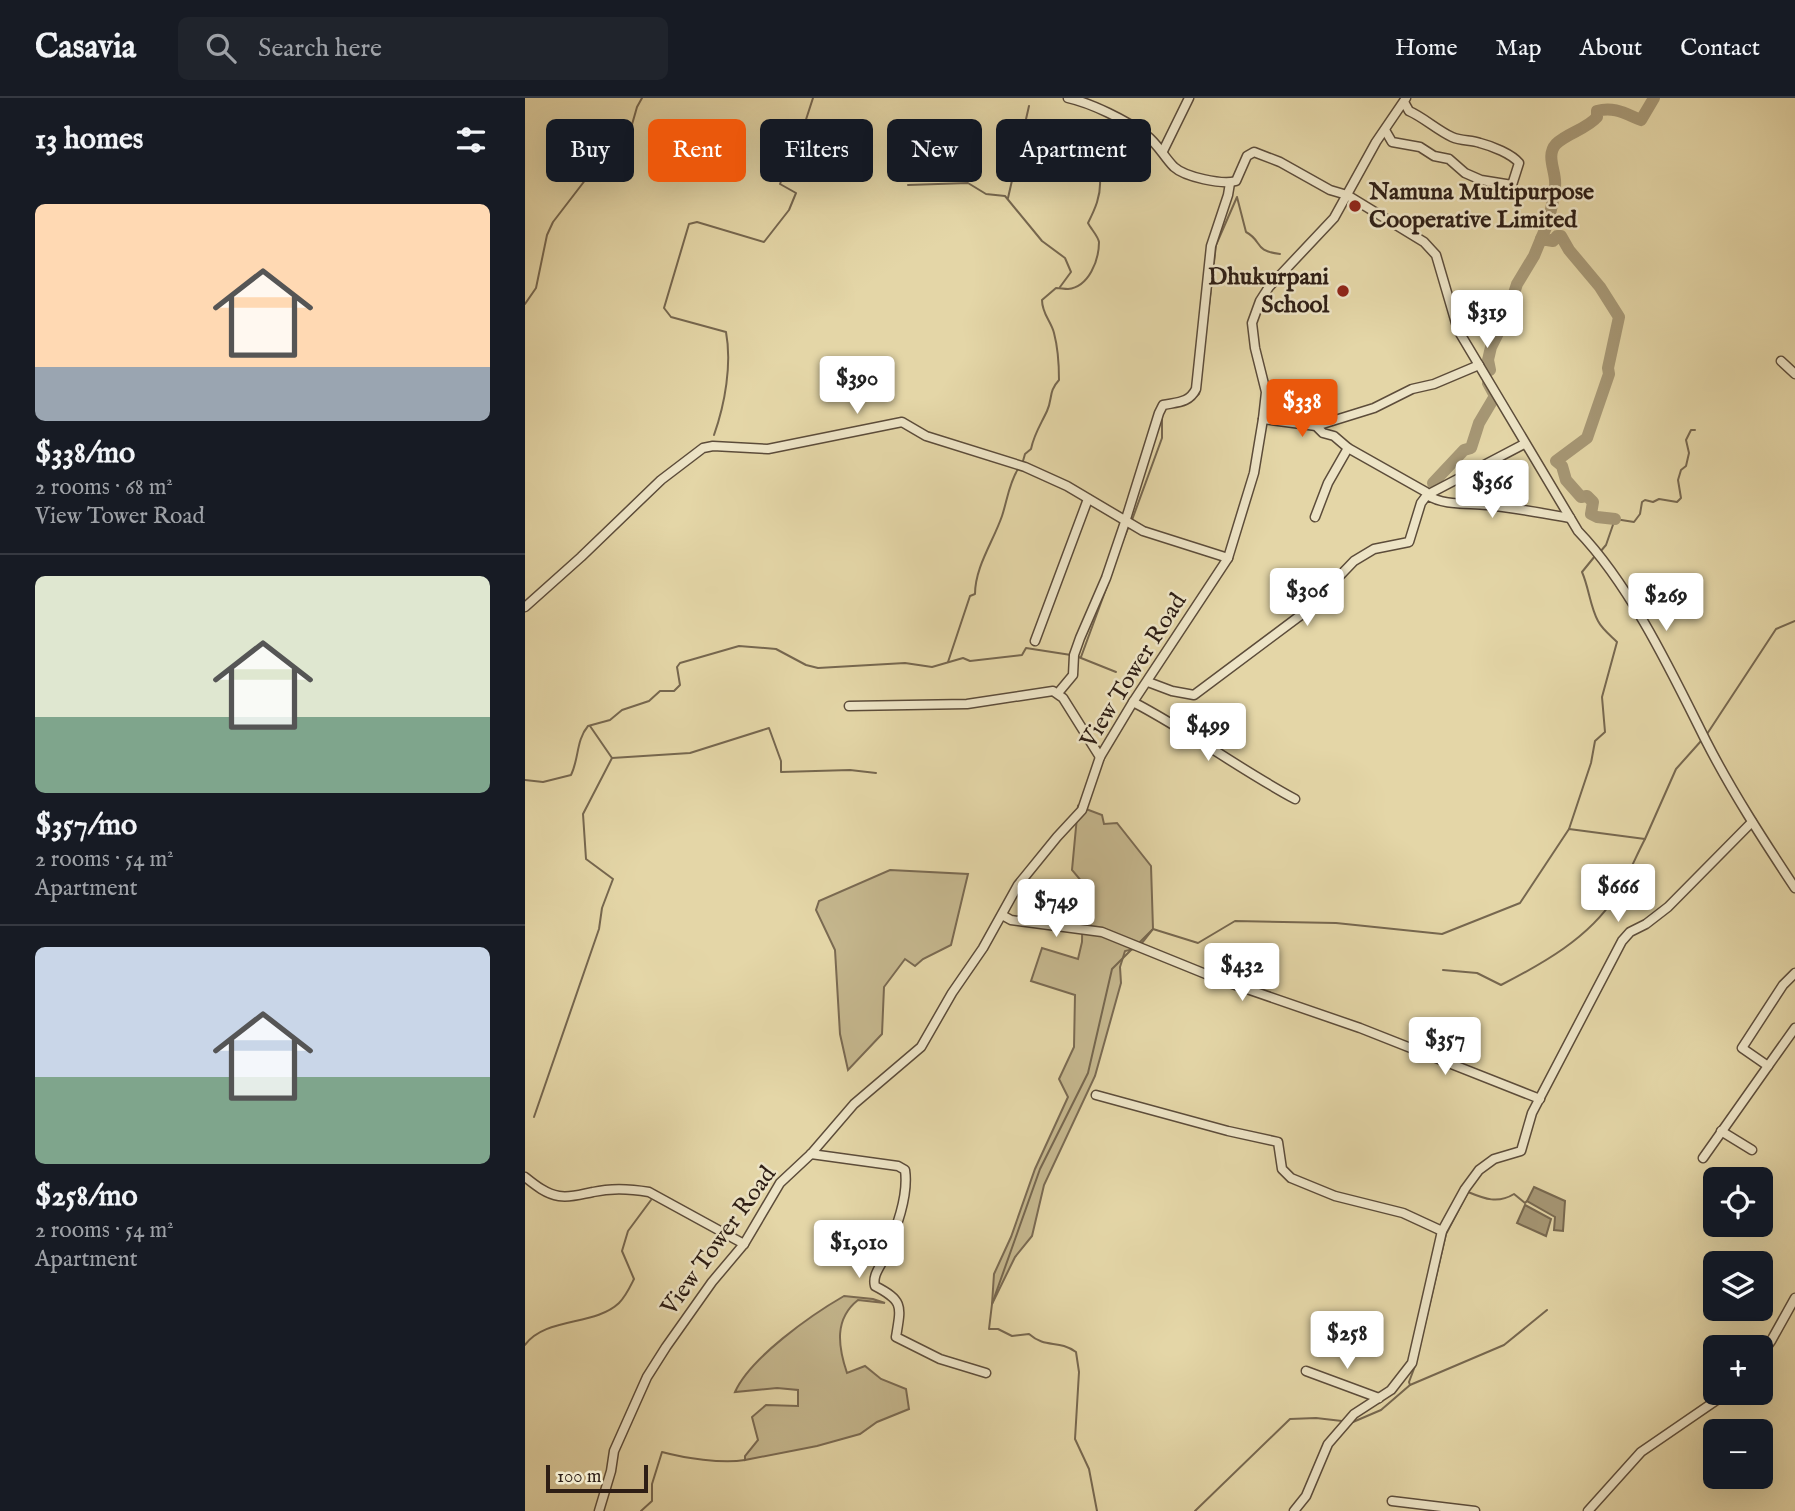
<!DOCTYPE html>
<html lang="en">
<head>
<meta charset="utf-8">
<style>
  body { margin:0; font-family:"IM FELL English",serif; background:#20242c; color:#f1f3f6; height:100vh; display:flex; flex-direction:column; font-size:26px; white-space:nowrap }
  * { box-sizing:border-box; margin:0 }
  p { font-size:23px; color:#9ea1a6 }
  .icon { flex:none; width:38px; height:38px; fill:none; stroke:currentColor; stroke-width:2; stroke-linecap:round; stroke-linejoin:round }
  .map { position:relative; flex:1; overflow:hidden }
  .panel { display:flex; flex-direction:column; background:#171b24; width:525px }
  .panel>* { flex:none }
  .guide { position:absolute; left:21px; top:21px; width:665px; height:63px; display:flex; gap:14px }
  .buttons { position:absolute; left:1178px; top:1069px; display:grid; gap:14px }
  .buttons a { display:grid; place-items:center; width:70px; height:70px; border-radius:10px; background:#171b24; box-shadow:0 7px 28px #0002; font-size:35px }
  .scale { position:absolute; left:21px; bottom:18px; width:102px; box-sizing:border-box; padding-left:7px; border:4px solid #2e1e15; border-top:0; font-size:19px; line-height:24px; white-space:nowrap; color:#2e1e15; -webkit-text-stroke:5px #ede4c6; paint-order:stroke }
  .price { position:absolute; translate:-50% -60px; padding:0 16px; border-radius:7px; background:#fff; color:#222; font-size:23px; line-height:46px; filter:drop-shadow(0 2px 4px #0008) }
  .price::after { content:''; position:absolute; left:50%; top:42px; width:21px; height:16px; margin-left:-10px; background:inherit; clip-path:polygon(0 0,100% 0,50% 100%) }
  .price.current { background:#ea580c; color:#fff }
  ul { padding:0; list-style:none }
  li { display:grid; align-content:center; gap:14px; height:371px; padding:0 35px }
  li+li { border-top:2px solid #363941 }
  li span { display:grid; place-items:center; height:217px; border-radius:10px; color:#555 }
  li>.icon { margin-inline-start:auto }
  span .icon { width:126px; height:126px; fill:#fffc; stroke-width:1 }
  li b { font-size:30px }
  h2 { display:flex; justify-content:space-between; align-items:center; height:84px; padding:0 35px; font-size:30px }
  .pill { padding:0 24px; border-radius:10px; background:#171b24; box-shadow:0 7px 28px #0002; font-size:24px; line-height:63px }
  .pill.current { background:#ea580c; color:#fff }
  header { display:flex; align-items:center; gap:42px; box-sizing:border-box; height:98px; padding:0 35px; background:#171b24; border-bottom:2px solid #363941 }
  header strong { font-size:33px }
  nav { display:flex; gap:38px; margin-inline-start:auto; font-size:24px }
  .search { width:490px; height:63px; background:#20242c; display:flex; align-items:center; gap:18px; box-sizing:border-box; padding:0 24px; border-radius:10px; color:#9ea1a6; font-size:26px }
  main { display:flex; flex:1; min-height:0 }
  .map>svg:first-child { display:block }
  .green { fill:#c5b78e; stroke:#7a6a52; stroke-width:2 }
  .water { fill:#a69775; stroke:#76674f; stroke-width:2 }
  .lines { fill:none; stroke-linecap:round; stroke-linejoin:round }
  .stream { stroke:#76674f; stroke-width:2 }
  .river { stroke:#a69775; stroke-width:12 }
  .minor-casing { stroke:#5c4c3a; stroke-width:11 }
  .minor { stroke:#ede4c6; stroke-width:8 }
  .poi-dot { fill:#8f2418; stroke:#ede4c6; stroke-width:2.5 }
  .labels { text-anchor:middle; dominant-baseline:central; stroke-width:5; stroke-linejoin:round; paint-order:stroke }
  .poi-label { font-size:24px; font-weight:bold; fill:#2e1e15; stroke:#ede4c6; text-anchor:start }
  .street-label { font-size:24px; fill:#2e1e15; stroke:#ede4c6 }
</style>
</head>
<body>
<header>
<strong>Casavia</strong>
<div class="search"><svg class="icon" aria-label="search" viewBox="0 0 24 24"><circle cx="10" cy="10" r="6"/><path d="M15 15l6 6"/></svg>Search here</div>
<nav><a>Home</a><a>Map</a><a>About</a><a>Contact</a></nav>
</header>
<main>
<section class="panel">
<h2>13 homes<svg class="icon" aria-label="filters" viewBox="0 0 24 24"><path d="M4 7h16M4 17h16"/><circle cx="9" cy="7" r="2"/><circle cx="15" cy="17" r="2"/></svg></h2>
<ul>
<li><span style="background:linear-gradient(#ffd9b3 75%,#9aa5b1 0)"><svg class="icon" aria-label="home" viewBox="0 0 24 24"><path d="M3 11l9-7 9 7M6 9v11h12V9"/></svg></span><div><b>$338/mo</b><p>2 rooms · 68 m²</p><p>View Tower Road</p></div></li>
<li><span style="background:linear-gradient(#dfe7d0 65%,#7fa58c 0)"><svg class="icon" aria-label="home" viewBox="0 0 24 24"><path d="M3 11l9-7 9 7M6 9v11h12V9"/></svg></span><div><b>$357/mo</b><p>2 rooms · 54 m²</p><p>Apartment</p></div></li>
<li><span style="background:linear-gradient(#c9d6e8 60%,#7fa58c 0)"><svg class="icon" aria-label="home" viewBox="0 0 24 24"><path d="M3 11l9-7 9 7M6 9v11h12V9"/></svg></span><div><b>$258/mo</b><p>2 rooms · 54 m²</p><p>Apartment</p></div></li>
</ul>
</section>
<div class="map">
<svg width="1270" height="1413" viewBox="0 0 1270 1413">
  <rect width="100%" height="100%" fill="#e4d6a7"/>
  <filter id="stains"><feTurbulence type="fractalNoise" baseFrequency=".00286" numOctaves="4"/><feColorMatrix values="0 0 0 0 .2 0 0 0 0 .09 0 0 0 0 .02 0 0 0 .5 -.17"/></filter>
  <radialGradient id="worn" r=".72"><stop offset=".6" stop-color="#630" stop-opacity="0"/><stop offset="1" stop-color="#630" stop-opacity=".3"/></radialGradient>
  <g class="green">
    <path d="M553,708L577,717L579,726L592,725L626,768L628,831L613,850L600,853L595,869L596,885L570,978L519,1087L507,1138L490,1159L467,1206L469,1176L486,1139L510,1071L543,999L534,981L549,949L550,897L506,883L517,850L553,861L557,844L558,785L547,772Z"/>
    <path d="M365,772L443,776L426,847L398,861L390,868L380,861L359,889L357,936L323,972L315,936L310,852L291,812L294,803Z"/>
    <path d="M319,1198L348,1201L360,1205L333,1202C309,1221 313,1248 322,1275L340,1268L356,1281L381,1291L384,1311L352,1324L335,1336L292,1348L220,1362V1358L233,1342L227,1319L241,1307L273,1308V1292L252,1290L210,1294C225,1260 286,1217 319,1198Z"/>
  </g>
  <g class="water">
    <path d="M1009,1089L1040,1103L1038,1133L1029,1132L1030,1119L1002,1103Z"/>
    <path d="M1000,1107L1026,1121L1021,1138L992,1125Z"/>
  </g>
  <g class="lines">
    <g class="stream">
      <path d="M383,87L443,85L461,96L480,98L517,143L540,160L546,174L535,189"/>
      <path d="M483,100L504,8"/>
      <path d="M0,206L11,190L22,137L28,124L81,55L106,30L112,9L117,0"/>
      <path d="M677,268L691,147L712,99L721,134C738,143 728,153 755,156"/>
      <path d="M663,305L674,296L675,291"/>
      <path d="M189,337C200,306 207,266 201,234L146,219L139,210L164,126L172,124L239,144L264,112L271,95L255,86L265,59L274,51L275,40L288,0"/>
      <path d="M498,363L500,356L506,351C509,336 516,326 522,313C528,300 523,294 534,282C534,266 533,250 529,235C526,223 517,216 517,202L531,190C535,190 539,191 543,191C564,189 574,162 574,144C573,138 566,131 563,125C570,111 576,98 575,82H571L575,62L581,55V44L593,37L599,30"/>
      <path d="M607,422L637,340V317"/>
      <path d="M596,447L603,430"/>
      <path d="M1075,454L1081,447L1090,421L1109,424L1115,416L1117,404L1120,402L1128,404L1134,401L1152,404L1156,400L1153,382L1156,372L1161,368L1164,355L1161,342L1166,332H1170"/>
      <path d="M551,558L591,574"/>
      <path d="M556,559L588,472"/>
      <path d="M423,564L445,498L450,496C450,469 468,444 477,418C482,403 484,385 493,371"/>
      <path d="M65,628L87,660L165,655L244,630L256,663V674L325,672L351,675"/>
      <path d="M1182,636L1251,531L1270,523"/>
      <path d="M0,682L18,684L46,677C54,661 51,642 63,628L85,622L97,612L124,603L135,593H149L155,587L152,569L155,565L214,548L251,551L281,567L293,570L380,565L407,569L438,560L445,563L497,557L501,550L546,557"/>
      <path d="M1044,731L1066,665L1070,643L1080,634L1077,599L1092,544C1086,538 1077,531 1073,523C1065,508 1064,490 1057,474L1070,458"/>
      <path d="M615,844L628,831L673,845L710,823L811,825L917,836L995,805L1044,731L1120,741L1151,671L1176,643"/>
      <path d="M918,872L952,875L976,887C1017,866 1064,840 1090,799C1102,781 1110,760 1120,741"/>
      <path d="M9,1019L74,831L77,810L88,781L61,761L58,716L87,660"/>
      <path d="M0,1247C20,1219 70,1228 94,1205C101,1198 105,1189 109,1181L97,1153L103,1133L126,1102"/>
      <path d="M892,1260L921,1136L943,1094C960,1101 973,1106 989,1096L1000,1105L1002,1103"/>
      <path d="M885,1287L884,1284L890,1268"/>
      <path d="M828,1324L856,1312L885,1287L979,1247L1022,1212"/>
      <path d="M116,1413L127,1403V1386L137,1354C159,1360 197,1366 220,1362"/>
      <path d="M572,1413L564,1371L550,1341L554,1274L551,1254C533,1241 521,1251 504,1236L487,1238L473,1231H464L467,1206L515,1071L563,975L587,871L608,850"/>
      <path d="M670,1413L765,1321L791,1320L817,1323"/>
    </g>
    <g class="river">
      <path d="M1016,141C1024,125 1028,106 1030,88C1032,75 1020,58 1031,46C1042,35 1062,31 1072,19V13C1089,8 1101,16 1116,22L1129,0"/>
      <path d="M965,272L963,262L966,249L982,217L992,186L1009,158L1016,141L1028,143L1032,138H1036L1044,152L1075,189L1094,219L1083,270L1084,276L1062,340L1031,363L1037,368L1041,382L1056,399L1062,398L1068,404L1066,416L1072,419L1090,421"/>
      <path d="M908,385L939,352L946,350L954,325L970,298L963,285"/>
    </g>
    <g class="minor-casing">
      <g id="minor">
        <path d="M543,0C566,5 601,22 621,37C633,46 639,59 649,69C660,79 697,87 711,83L722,58L729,54L755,64L805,92L822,97L899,144L911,157L933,232L1053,433C1106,488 1147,575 1181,643C1207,694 1239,743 1270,790"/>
        <path d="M860,32L867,44L895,49L909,58L924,61L940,75L956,82L987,87L994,65C987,56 967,48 955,45C946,42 936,43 927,39C912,32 898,19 884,13L879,4"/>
        <path d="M638,53L664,0"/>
        <path d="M1256,263L1270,276"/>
        <path d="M738,321L791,328L798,335L809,338L823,350"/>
        <path d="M791,328L849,310L887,291L909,286L954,267"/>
        <path d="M790,419L803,385L823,350L901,394L902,397L999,346"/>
        <path d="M0,509L56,459L136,382L178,350L188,348L243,351L377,324L401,338L500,369L542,388L618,433L703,460"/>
        <path d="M510,543L563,401"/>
        <path d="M623,584L647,593L669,597L780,514L829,463L849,451L884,444L896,405L902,397C919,408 942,405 962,407C990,410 1017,415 1045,420"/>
        <path d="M533,595L548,577L549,557L555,540L581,480L600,424L634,315L638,307C653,304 664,305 671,291L686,148L703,97L705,85"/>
        <path d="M608,604C664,633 714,671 770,701"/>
        <path d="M324,608L442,606L528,593L538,600L575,659"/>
        <path d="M477,817L486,822L577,834L693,881L835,930L1015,1001"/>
        <path d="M1243,968L1270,930"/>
        <path d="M571,997L703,1033L753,1044L757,1071L766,1080L810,1098L878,1115L917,1133"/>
        <path d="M1196,1033L1227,1052"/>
        <path d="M286,1056L373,1068L380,1072C384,1099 370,1133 360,1158C356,1168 347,1177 350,1188C379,1203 376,1208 371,1239L415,1261L461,1275"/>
        <path d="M1178,1060L1243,968L1217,950L1258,887L1270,875"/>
        <path d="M0,1079C10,1087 21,1096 34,1098C46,1100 57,1096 68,1094C85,1090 107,1091 124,1094L219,1146"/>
        <path d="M1236,1257L1246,1243L1270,1200"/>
        <path d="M781,1273L854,1300"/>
        <path d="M867,1403L950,1413"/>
        <path d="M74,1413L86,1373L89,1353L122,1279L141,1249L187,1184L219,1146L255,1085L286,1056L329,1006L396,949L427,895L458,850L493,787L532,739L557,712L575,659L608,604L703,460L729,375L738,321L741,294L730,250L727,225L735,203L744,189L809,120L851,44L881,0"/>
        <path d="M769,1413L781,1398L803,1346L829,1316L866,1292L887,1265L917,1133L940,1091L954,1072L969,1061L996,1053L1007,1015L1097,843L1105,834L1121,826L1143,809L1227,724"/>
        <path d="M1063,1413L1116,1354L1202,1295"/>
      </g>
    </g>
    <use href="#minor" class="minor"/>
  </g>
  <g class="poi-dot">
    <circle cx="830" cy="108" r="7"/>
    <circle cx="818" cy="193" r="7"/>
  </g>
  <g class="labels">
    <g class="poi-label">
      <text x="844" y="94">Namuna Multipurpose<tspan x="844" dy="28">Cooperative Limited</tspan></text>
      <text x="804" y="179" text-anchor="end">Dhukurpani<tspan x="804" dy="28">School</tspan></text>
    </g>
    <g class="street-label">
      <text transform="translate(609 573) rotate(-58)">View Tower Road</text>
      <text transform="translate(194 1143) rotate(-54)">View Tower Road</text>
    </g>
  </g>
  <rect width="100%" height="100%" filter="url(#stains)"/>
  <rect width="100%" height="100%" fill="url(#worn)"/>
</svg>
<div class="buttons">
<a><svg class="icon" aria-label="locate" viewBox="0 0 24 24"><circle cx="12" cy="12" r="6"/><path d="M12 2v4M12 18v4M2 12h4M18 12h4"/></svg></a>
<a><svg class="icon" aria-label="layers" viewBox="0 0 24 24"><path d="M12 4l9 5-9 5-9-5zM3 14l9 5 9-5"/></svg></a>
<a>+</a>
<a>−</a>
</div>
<div class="scale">100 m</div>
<b class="price" style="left:962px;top:252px">$319</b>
<b class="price" style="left:332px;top:318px">$390</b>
<b class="price current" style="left:777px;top:341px">$338</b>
<b class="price" style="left:967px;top:422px">$366</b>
<b class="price" style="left:782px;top:530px">$306</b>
<b class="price" style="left:1141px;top:535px">$269</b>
<b class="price" style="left:683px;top:665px">$499</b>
<b class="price" style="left:1093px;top:826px">$666</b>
<b class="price" style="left:531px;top:841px">$749</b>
<b class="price" style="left:717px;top:905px">$432</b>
<b class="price" style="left:920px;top:979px">$357</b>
<b class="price" style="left:334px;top:1182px">$1,010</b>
<b class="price" style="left:822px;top:1273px">$258</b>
<div class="guide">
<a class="pill">Buy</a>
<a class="pill current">Rent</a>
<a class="pill">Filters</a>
<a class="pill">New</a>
<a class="pill">Apartment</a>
</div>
</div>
</main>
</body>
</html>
